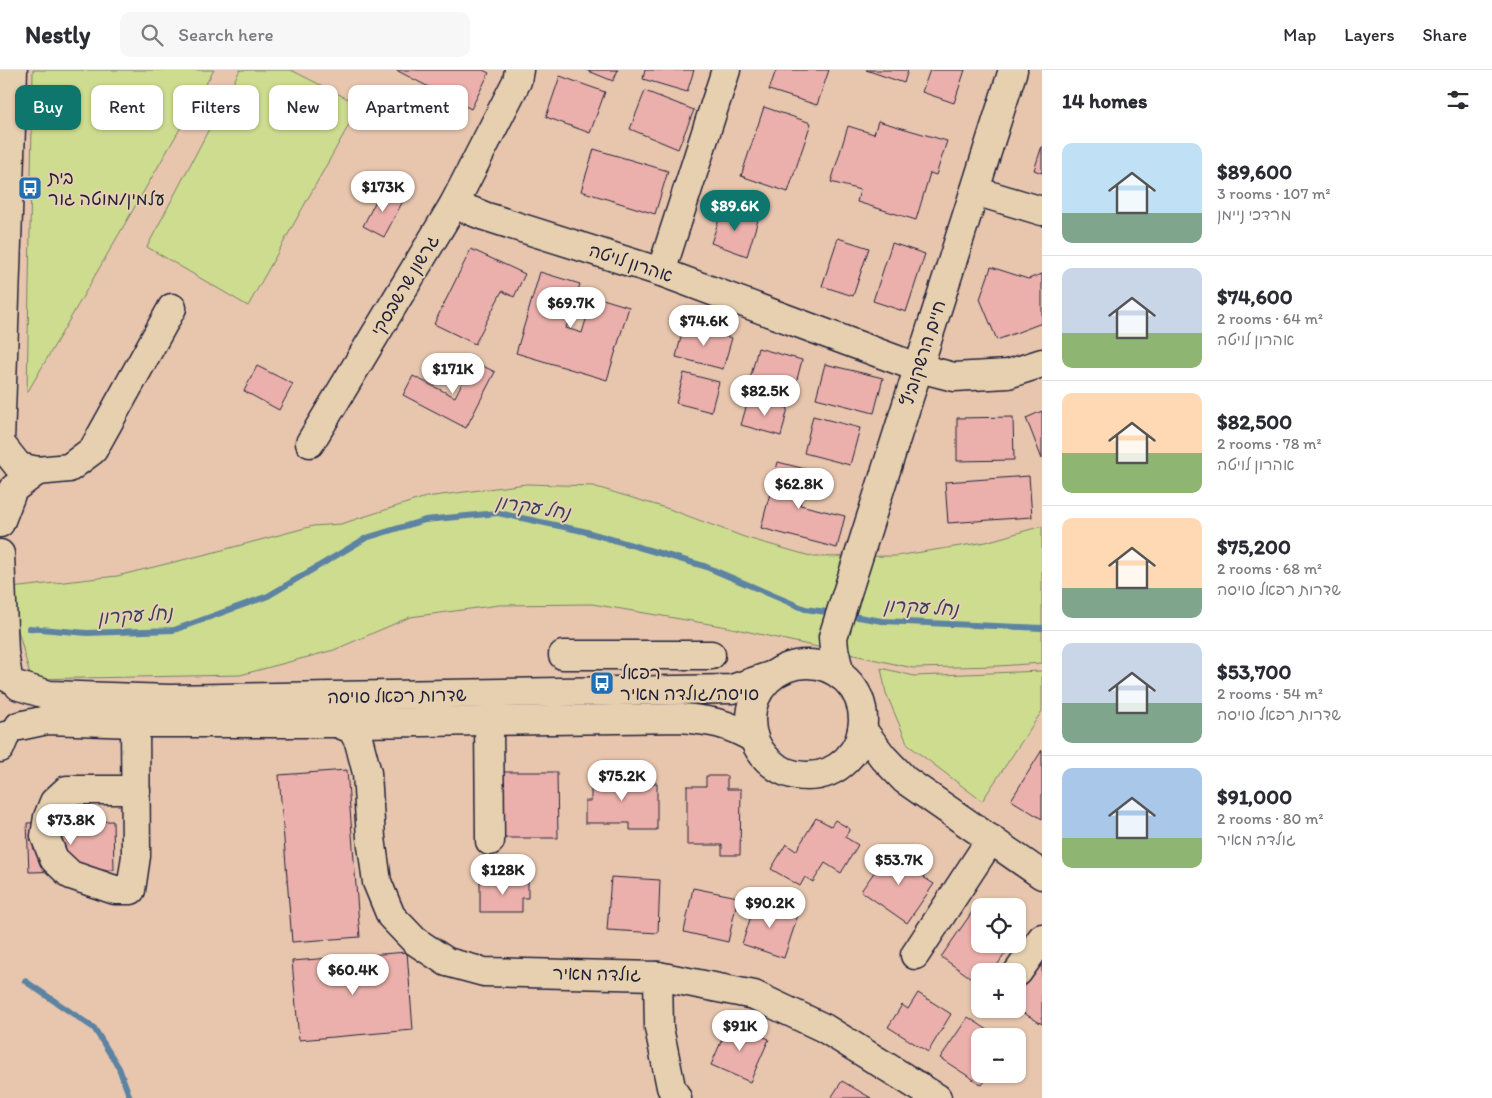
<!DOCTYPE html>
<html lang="en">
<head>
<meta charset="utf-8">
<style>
  body { margin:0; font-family:Itim,"Playpen Sans Hebrew",sans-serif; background:#f7f7f7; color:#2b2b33; height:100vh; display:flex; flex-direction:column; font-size:19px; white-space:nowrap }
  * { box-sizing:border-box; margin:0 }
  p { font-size:16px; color:#7c7c81 }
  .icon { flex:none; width:28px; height:28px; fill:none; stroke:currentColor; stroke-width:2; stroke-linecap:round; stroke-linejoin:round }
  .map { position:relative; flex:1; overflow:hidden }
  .details { display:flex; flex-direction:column; background:#fff; width:450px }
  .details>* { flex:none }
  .hud { position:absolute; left:15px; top:15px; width:475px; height:45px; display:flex; gap:10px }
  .fabs { position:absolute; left:971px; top:828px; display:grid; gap:10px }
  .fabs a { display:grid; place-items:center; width:55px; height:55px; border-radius:10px; background:#fff; box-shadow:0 1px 4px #0004; font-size:25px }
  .price { position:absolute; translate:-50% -42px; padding:0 11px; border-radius:18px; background:#fff; color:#222; font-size:16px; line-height:32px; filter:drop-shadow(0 1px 2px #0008) }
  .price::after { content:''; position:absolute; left:50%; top:30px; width:15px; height:11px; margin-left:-8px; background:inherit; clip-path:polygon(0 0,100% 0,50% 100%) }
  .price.on { background:#0f766e; color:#fff }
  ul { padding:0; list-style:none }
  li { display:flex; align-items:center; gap:15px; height:125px; padding:0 20px }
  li+li { border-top:1px solid #e1e1e2 }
  li span { display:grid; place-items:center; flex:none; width:140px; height:100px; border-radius:10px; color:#555 }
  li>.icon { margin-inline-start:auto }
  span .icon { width:60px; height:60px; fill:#fffc; stroke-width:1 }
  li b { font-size:21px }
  h2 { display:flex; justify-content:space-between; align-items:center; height:60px; padding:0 20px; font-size:21px }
  .tag { padding:0 18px; border-radius:10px; background:#fff; box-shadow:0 1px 4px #0004; font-size:18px; line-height:45px }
  .tag.on { background:#0f766e; color:#fff }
  header { display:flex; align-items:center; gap:30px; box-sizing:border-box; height:70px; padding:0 25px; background:#fff; border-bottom:1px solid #e1e1e2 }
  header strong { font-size:24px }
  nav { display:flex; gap:28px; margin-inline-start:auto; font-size:18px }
  .search { width:350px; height:45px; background:#f7f7f7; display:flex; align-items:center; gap:12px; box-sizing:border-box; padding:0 18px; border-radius:10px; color:#7c7c81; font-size:19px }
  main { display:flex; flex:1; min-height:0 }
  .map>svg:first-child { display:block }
  .green { fill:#cedc90; stroke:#787f66 }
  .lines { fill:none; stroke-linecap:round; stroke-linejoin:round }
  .stream { stroke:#5d83a2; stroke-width:6 }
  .building { fill:#ebb0ab; stroke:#22223b }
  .minor-casing { stroke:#22223b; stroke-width:31 }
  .minor { stroke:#e7d0b0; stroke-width:28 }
  .labels { text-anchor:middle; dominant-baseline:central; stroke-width:4; stroke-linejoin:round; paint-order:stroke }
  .poi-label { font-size:18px; fill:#22223b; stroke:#e7d0b0; text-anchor:start }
  .street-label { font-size:18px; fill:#22223b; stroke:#e7d0b0 }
  .water-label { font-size:19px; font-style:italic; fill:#36425d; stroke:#e7d0b0 }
</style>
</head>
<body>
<header>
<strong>Nestly</strong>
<div class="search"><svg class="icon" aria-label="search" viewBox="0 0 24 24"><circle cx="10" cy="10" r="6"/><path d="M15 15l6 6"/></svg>Search here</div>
<nav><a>Map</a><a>Layers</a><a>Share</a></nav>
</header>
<main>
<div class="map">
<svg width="1042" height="1028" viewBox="0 0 1042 1028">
  <rect width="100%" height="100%" fill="#e8c6ae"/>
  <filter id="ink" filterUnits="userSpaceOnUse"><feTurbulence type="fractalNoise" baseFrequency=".02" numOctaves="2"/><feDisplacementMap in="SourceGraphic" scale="10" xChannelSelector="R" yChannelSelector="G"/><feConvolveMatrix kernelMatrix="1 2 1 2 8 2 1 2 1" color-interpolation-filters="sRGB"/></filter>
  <g filter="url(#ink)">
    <g class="green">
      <path d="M33,0H214L27,323Z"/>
      <path d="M240,0H291L360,35L248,236L147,177Z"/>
      <path d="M526,414L593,416L669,439L747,468L814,487L896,486L986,472L1042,456V593L998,596L913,598L727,557L592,534L499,535L410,547L334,580L240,605L31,609L13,541L11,518L117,506L211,483L313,456L341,454L426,427Z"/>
      <path d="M881,598L914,606L1042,601V641L982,731L908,675L886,623Z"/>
    </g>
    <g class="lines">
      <g class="stream">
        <path d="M846,545L882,551L1042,558"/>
        <path d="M29,558L87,563L174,560L268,526L366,468L425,450L498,443L583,461L704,496L805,539L834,543"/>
        <path d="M25,911L94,958L119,998L130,1028"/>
      </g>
    </g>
    <g class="building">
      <path d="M396,0H483L489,3L471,39Z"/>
      <path d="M586,0H618L613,11Z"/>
      <path d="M645,0H694L687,22L643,9Z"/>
      <path d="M776,0H829L817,35L769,20Z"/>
      <path d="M866,0H908L904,13Z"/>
      <path d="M930,0H965L954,33L922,22Z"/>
      <path d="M560,6L605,22L590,63L546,47Z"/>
      <path d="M645,21L694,40L678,79L630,59Z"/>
      <path d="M764,37L811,53L788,122L741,106Z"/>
      <path d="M878,51L947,71L936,105L930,103L916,150L857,132L860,120L831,112L848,56L874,64Z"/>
      <path d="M1042,76V103L1034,100Z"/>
      <path d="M594,79L668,101L655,144L581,121Z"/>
      <path d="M382,119L403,131L384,167L363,156Z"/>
      <path d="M723,138L758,150L747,186L711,173Z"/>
      <path d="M838,168L869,178L853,226L822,216Z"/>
      <path d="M892,173L925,184L906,242L873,231Z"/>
      <path d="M471,179L525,204L514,227L502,221L475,274L434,254Z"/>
      <path d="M991,197L1028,209L1042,204V253L997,270L980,229Z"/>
      <path d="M540,202L580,214L566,258L582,263L593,226L629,237L607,310L516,283Z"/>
      <path d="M684,255L732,268L723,299L676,287Z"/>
      <path d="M758,278L802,290L794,321L750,309Z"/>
      <path d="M473,291L495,302L466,358L403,325L413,306L455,327Z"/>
      <path d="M825,294L883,308L874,343L816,328Z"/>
      <path d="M257,296L293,314L279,340L244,321Z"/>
      <path d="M684,303L719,312L711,342L676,333Z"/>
      <path d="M749,327L788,338L781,366L741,355Z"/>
      <path d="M1042,341V389L1026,348Z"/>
      <path d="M813,346L860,358L850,395L804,383Z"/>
      <path d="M1013,347L1014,390L957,391V348Z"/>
      <path d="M778,392L809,400L800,435L845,446L837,478L761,458Z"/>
      <path d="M1029,406L1032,447L948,453L945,412Z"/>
      <path d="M1042,680V749L1011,730Z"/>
      <path d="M347,700L360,867L292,872L279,705Z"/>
      <path d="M603,700H624V713H657V760H630V753H585V731H591V704H603Z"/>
      <path d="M503,702H557L558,768H504Z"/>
      <path d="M706,706H727V719H741L740,785H722V775H687V716H706Z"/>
      <path d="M816,748L831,756L835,750L850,759L845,767L858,775L841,803L825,793L813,812L805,807L800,816L771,799L786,774L796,781Z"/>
      <path d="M113,751L114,800L29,802L27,753Z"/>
      <path d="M904,783L928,800L923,807L934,814L907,853L861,821L887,784L898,792Z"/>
      <path d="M611,807L660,810L658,863L607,860Z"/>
      <path d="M480,811H528V828H522V842H480Z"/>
      <path d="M693,818L738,827L728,872L684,862Z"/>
      <path d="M756,831L798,845L784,888L742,874Z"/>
      <path d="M979,832L984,836H980V874H1012L993,901H980V914L941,887Z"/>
      <path d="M407,882L413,960L299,970L292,891Z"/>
      <path d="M1042,883V954L1017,939L1018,921Z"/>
      <path d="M918,923L951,944L928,982L888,957L902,935L908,939Z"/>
      <path d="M968,947L997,966H980V1004H990L982,1015L940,988Z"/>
      <path d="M729,953L769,969L750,1012L711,995Z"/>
      <path d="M842,1011L871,1028H831Z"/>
    </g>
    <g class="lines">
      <g class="minor-casing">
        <g id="minor">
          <path d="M975,121L1042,141"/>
          <path d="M454,134L484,146L661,202L919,298L954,307L1008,304L1042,293"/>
          <path d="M661,202L726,0"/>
          <path d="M0,371L13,0"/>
          <path d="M0,373L19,397L37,401L69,398L93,380L172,238"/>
          <path d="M310,373L454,134L517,11L519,0"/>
          <path d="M0,453L13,419L37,401"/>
          <path d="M0,484L4,582L8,608"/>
          <path d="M563,585H711"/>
          <circle cx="807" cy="650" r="56"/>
          <path d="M840,605L834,579L833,567L1013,0"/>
          <path d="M19,616L49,625L170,629L732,619L773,605"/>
          <path d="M489,651L490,771"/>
          <path d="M135,653L136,786L131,820H115L71,805L54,789L45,766L48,747L54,732L67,720H136"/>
          <path d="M337,653L352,659L359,672L367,703L371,768L377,812L391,846L415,871L447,892L484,902L658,906L754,925L824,958L937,1028"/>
          <path d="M19,656L47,650L135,653H360L682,648C713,651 726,653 753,668"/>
          <path d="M862,659L883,687L905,710L1042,805"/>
          <path d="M0,678L5,666"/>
          <path d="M915,885L991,769"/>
          <path d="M1018,902L1042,868"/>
          <path d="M658,906L659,958L671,1017L677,1028"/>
        </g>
      </g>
      <use href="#minor" class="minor"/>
    </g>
  </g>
  <defs>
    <g id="bus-square" transform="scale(1.25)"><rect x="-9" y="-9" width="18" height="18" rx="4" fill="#1f6fb2" stroke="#e7d0b0"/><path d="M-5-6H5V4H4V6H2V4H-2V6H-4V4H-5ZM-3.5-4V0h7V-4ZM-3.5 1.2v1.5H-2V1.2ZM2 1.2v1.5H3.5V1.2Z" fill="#fff"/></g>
  </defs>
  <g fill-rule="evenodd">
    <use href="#bus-square" x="30" y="118"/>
    <use href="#bus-square" x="602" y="613"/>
  </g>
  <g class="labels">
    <g class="poi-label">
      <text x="48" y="108">בית<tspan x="48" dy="21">עלמין/מוטה גור</tspan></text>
      <text x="620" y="603">רפאל<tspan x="620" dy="21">סויסה/גולדה מאיר</tspan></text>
    </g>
    <g class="street-label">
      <text transform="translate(631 193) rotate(18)">אהרון לויטה</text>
      <text transform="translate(405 215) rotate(-59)">גרשון שרשבסקי</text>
      <text transform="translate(923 283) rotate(-72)">חיים הרשקוביץ</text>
      <text transform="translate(397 626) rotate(-1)">שדרות רפאל סויסה</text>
      <text transform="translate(597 904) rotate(1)">גולדה מאיר</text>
    </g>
    <g class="water-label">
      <text transform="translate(533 437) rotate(9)">נחל עקרון</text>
      <text transform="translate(921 537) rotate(3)">נחל עקרון</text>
      <text transform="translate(135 545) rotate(-4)">נחל עקרון</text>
    </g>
  </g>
</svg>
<div class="fabs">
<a><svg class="icon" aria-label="locate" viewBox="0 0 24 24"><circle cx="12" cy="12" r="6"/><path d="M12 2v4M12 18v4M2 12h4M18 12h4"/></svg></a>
<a>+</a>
<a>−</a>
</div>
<b class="price" style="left:383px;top:143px">$173K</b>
<b class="price on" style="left:735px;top:162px">$89.6K</b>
<b class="price" style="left:571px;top:259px">$69.7K</b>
<b class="price" style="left:704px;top:277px">$74.6K</b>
<b class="price" style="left:453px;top:325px">$171K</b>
<b class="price" style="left:765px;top:347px">$82.5K</b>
<b class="price" style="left:799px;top:440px">$62.8K</b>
<b class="price" style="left:622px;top:732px">$75.2K</b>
<b class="price" style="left:71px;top:776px">$73.8K</b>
<b class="price" style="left:899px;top:816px">$53.7K</b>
<b class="price" style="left:503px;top:826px">$128K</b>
<b class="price" style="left:770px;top:859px">$90.2K</b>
<b class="price" style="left:353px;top:926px">$60.4K</b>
<b class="price" style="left:740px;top:982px">$91K</b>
<div class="hud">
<a class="tag on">Buy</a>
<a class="tag">Rent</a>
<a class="tag">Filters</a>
<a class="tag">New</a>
<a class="tag">Apartment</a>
</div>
</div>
<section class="details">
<h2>14 homes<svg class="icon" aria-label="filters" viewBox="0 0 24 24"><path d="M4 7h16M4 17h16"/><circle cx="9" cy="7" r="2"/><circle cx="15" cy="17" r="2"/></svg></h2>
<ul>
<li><span style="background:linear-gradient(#bfe0f5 70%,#7fa58c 0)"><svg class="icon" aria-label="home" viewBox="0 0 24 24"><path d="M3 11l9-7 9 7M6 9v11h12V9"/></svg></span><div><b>$89,600</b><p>3 rooms · 107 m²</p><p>מרדכי ניימן</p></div></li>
<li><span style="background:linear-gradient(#c9d6e8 65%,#8fb573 0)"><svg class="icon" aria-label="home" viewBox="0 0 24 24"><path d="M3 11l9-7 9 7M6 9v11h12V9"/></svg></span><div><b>$74,600</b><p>2 rooms · 64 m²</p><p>אהרון לויטה</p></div></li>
<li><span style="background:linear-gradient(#ffd9b3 60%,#8fb573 0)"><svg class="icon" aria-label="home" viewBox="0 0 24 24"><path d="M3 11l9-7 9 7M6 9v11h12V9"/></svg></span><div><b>$82,500</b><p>2 rooms · 78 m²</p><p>אהרון לויטה</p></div></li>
<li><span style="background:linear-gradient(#ffd9b3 70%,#7fa58c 0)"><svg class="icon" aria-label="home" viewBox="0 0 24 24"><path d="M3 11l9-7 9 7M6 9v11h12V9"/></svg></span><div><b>$75,200</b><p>2 rooms · 68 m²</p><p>שדרות רפאל סויסה</p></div></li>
<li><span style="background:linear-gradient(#c9d6e8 60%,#7fa58c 0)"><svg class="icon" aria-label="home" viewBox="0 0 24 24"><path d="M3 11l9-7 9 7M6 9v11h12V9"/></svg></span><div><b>$53,700</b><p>2 rooms · 54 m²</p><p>שדרות רפאל סויסה</p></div></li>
<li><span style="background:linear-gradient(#a9c7e8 70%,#8fb573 0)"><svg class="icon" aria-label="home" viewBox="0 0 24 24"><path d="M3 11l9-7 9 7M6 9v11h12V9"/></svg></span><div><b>$91,000</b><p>2 rooms · 80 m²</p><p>גולדה מאיר</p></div></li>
</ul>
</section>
</main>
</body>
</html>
